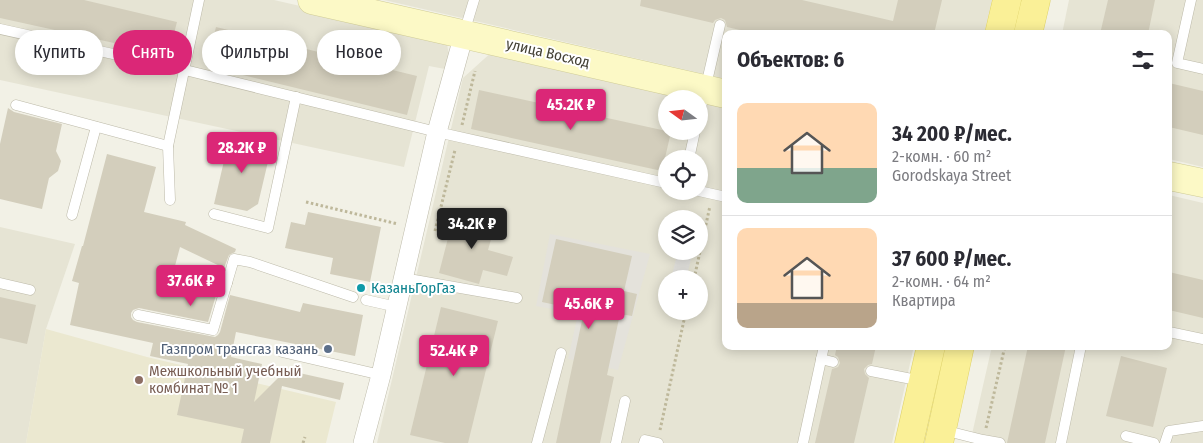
<!DOCTYPE html>
<html lang="ru">
<head>
<meta charset="utf-8">
<style>
  body { margin:0; font-family:"Fira Sans Condensed",sans-serif; background:#f7f7f7; color:#2b2b33; height:100vh; display:flex; flex-direction:column; font-size:19px; white-space:nowrap }
  * { box-sizing:border-box; margin:0 }
  p { font-size:16px; color:#7c7c81 }
  .icon { flex:none; width:28px; height:28px; fill:none; stroke:currentColor; stroke-width:2; stroke-linecap:round; stroke-linejoin:round }
  .map { position:relative; flex:1; overflow:hidden }
  .drawer { position:absolute; left:722px; top:30px; width:450px; height:320px; display:flex; flex-direction:column; background:#fff; border-radius:10px; box-shadow:0 2px 12px #0003 }
  .drawer>* { flex:none }
  .top-card { position:absolute; left:15px; top:30px; width:475px; height:45px; display:flex; gap:10px }
  .needle { width:32px; rotate:285deg }
  .tools { position:absolute; left:658px; top:90px; display:grid; gap:10px }
  .tools a { display:grid; place-items:center; width:50px; height:50px; border-radius:50%; background:#fff; box-shadow:0 2px 12px #0003; font-size:25px }
  .price { position:absolute; translate:-50% -42px; padding:0 11px; border-radius:5px; background:#db2777; color:#fff; font-size:16px; line-height:32px; filter:drop-shadow(0 1px 2px #0008) }
  .price::after { content:''; position:absolute; left:50%; top:30px; width:15px; height:11px; margin-left:-8px; background:inherit; clip-path:polygon(0 0,100% 0,50% 100%) }
  .price.active { background:#222; color:#fff }
  ul { padding:0; list-style:none }
  li { display:flex; align-items:center; gap:15px; height:125px; padding:0 15px }
  li+li { border-top:1px solid #e1e1e2 }
  li span { display:grid; place-items:center; flex:none; width:140px; height:100px; border-radius:10px; color:#555 }
  li>.icon { margin-inline-start:auto }
  span .icon { width:60px; height:60px; fill:#fffc; stroke-width:1 }
  li b { font-size:21px }
  h2 { display:flex; justify-content:space-between; align-items:center; height:60px; padding:0 15px; font-size:21px }
  .chip { padding:0 18px; border-radius:22px; background:#fff; box-shadow:0 2px 12px #0003; font-size:18px; line-height:45px }
  .chip.active { background:#db2777; color:#fff }
  .map>svg:first-child { display:block }
  .residential { fill:#e6e4d4; fill-rule:evenodd }
  .industrial { fill:#e4e2db }
  .education { fill:#ebe8d0 }
  .parking { fill:#e3e2de }
  .building { fill:#d3cebc }
  .lines { fill:none; stroke-linecap:round; stroke-linejoin:round }
  .lane-casing { stroke:#bdbaa9; stroke-width:11 }
  .street-casing { stroke:#bdbaa9; stroke-width:20 }
  .secondary-casing { stroke:#d0cc97; stroke-width:29 }
  .primary-casing { stroke:#ded168; stroke-width:29 }
  .path { stroke:#beb89b; stroke-width:3; stroke-dasharray:2.5 2.5; stroke-linecap:butt }
  .lane { stroke:#fff; stroke-width:10 }
  .street { stroke:#fff; stroke-width:19 }
  .secondary { stroke:#fcf9c6; stroke-width:28 }
  .primary { stroke:#faf097; stroke-width:28 }
  .culture-dot { fill:#0f9aa8; stroke:#fff; stroke-width:2 }
  .service-dot { fill:#5c6f8a; stroke:#fff; stroke-width:2 }
  .education-dot { fill:#8d6e63; stroke:#fff; stroke-width:2 }
  .labels { text-anchor:middle; dominant-baseline:central; stroke-width:4; stroke-linejoin:round; paint-order:stroke }
  .street-label { font-size:15px; fill:#444135; stroke:#fff }
  .culture-label { font-size:15px; fill:#0d838f; stroke:#fff; text-anchor:start }
  .service-label { font-size:15px; fill:#4e5e75; stroke:#fff; text-anchor:end }
  .education-label { font-size:15px; fill:#785e54; stroke:#fff; text-anchor:start }
</style>
</head>
<body>
<div class="map">
<svg width="1203" height="443" viewBox="0 0 1203 443">
  <rect width="100%" height="100%" fill="#f2f1e6"/>
  <g class="residential">
    <path d="M0,0H274L444,39L447,44L449,55L445,69L429,66L404,167L0,80Z"/>
    <path d="M384,0H992L984,34H726V79Z"/>
    <path d="M1069,0H1203V167L1169,159V34H1062Z"/>
    <path d="M494,50L697,99H666V131H699V99L726,106V346H914L892,443H377L463,78ZM666,159H699V191H666ZM666,219H699V251H666ZM666,279H699V311H666Z"/>
    <path d="M1169,195L1203,203V443H970L992,346H1169Z"/>
    <path d="M0,227L75,244L46,329L26,443H0Z"/>
  </g>
  <path class="industrial" d="M550,234L650,254L618,370L568,359L578,314L536,306Z"/>
  <path class="education" d="M46,329L147,357L336,402L326,443H26Z"/>
  <path class="parking" d="M678,251H693L686,279H671Z"/>
  <g class="building">
    <path d="M0,0H84L177,22L168,56L114,43L0,18Z"/>
    <path d="M641,0H802L893,21L898,0H942L934,34H757L727,27L725,20L721,18L715,20L713,23L640,6Z"/>
    <path d="M1108,0H1155L1148,34H1100Z"/>
    <path d="M216,27L417,76L407,115L206,66Z"/>
    <path d="M1169,83L1203,91V135L1169,127Z"/>
    <path d="M479,90L671,132L662,171L471,129Z"/>
    <path d="M8,108L14,112L62,124L56,151L61,161L58,171L49,178L42,209L0,199V144Z"/>
    <path d="M230,135L264,143L263,148L271,149L258,204L247,211L214,204Z"/>
    <path d="M107,154L156,167L144,212L186,222L185,225L236,249L235,252L229,255L224,268L180,247L171,281L217,292L208,322L139,308L133,310L131,313V317L133,320L137,322L215,337L218,335L220,332L230,295L300,312L303,303L363,315L355,356L236,332L231,357L262,364L254,402L286,370L344,383L340,400L282,386L270,443H241L244,429L177,415L188,364L150,356L153,343L70,325L79,283L72,281L82,246H83Z"/>
    <path d="M455,211L496,222L488,250L513,257L507,276L483,270L479,284L439,273Z"/>
    <path d="M308,212L381,227L370,282L330,274L333,258L285,248L291,222L305,225Z"/>
    <path d="M556,239L632,256L624,291L637,294L632,316L620,314L607,375L614,377L600,443H556L584,311L542,302Z"/>
    <path d="M1169,272L1203,280V318L1169,310Z"/>
    <path d="M0,297L36,305L27,344L0,338Z"/>
    <path d="M441,307L498,321L468,443H445L410,435Z"/>
    <path d="M837,346H876L872,364L868,365L864,369L865,374L869,378L854,443H815L832,369L838,367L840,363L838,357L835,355Z"/>
    <path d="M1028,346H1066L1045,443H1007Z"/>
    <path d="M1121,356L1167,368L1153,427L1106,416Z"/>
  </g>
  <g class="lines">
    <g class="lane-casing">
      <g id="lane">
        <path d="M1191,0L1177,63L1203,69"/>
        <path d="M0,29L185,70L437,132L666,183"/>
        <path d="M464,33L474,0"/>
        <path d="M16,105L168,146"/>
        <path d="M699,116L720,25"/>
        <path d="M689,159L695,131"/>
        <path d="M699,191L726,197"/>
        <path d="M170,200L168,146L199,0"/>
        <path d="M214,214L268,228L296,97"/>
        <path d="M72,215L96,127"/>
        <path d="M192,271L227,283"/>
        <path d="M403,278L517,298"/>
        <path d="M0,283L30,290"/>
        <path d="M366,300L397,307"/>
        <path d="M138,315L213,330L234,259L250,262L353,297"/>
        <path d="M1169,332L1203,339"/>
        <path d="M282,352L381,375"/>
        <path d="M821,359L833,362"/>
        <path d="M871,371L922,381"/>
        <path d="M943,430L983,440L1000,443"/>
        <path d="M1126,436L1154,443"/>
        <path d="M537,443L561,353"/>
        <path d="M616,443L625,401"/>
        <path d="M644,443L645,440L658,443"/>
        <path d="M803,443L824,346"/>
        <path d="M1061,443L1081,346"/>
        <path d="M1165,443L1169,431L1203,426"/>
      </g>
    </g>
    <g class="street-casing">
      <path id="street" d="M363,443L381,375L437,132L464,34"/>
    </g>
    <g class="secondary-casing">
      <g id="secondary">
        <path d="M312,0L726,94"/>
        <path d="M1169,176L1203,183"/>
      </g>
    </g>
    <g class="primary-casing">
      <g id="primary">
        <path d="M999,34L1007,0"/>
        <path d="M1028,34L1036,0"/>
        <path d="M909,443L931,346"/>
        <path d="M939,443L960,346"/>
      </g>
    </g>
    <g class="path">
      <path d="M462,125L475,71"/>
      <path d="M306,202L398,224"/>
      <path d="M435,231L455,150"/>
      <path d="M694,279L710,206"/>
      <path d="M986,428L1005,346"/>
      <path d="M660,430L686,311"/>
      <path d="M303,443L305,437"/>
    </g>
    <use href="#lane" class="lane"/>
    <use href="#street" class="street"/>
    <use href="#secondary" class="secondary"/>
    <use href="#primary" class="primary"/>
  </g>
  <circle class="culture-dot" cx="361" cy="288" r="5"/>
  <circle class="service-dot" cx="328" cy="349" r="5"/>
  <circle class="education-dot" cx="139" cy="380" r="5"/>
  <g class="labels">
    <g class="street-label">
      <text transform="translate(548 53) rotate(13)">улица Восход</text>
    </g>
    <g class="culture-label">
      <text x="371" y="288">КазаньГорГаз</text>
    </g>
    <g class="service-label">
      <text x="318" y="349">Газпром трансгаз казань</text>
    </g>
    <g class="education-label">
      <text x="149" y="371">Межшкольный учебный<tspan x="149" dy="17">комбинат № 1</tspan></text>
    </g>
  </g>
</svg>
<div class="tools">
<a><svg class="needle" viewBox="-14 -14 28 28"><path d="M0-13l5 13h-10z" fill="#e53935"/><path d="M0 13l5-13h-10z" fill="#7c7c81"/></svg></a>
<a><svg class="icon" aria-label="locate" viewBox="0 0 24 24"><circle cx="12" cy="12" r="6"/><path d="M12 2v4M12 18v4M2 12h4M18 12h4"/></svg></a>
<a><svg class="icon" aria-label="layers" viewBox="0 0 24 24"><path d="M12 4l9 5-9 5-9-5zM3 14l9 5 9-5"/></svg></a>
<a>+</a>
</div>
<b class="price" style="left:571px;top:131px">45.2K ₽</b>
<b class="price" style="left:242px;top:174px">28.2K ₽</b>
<b class="price active" style="left:472px;top:250px">34.2K ₽</b>
<b class="price" style="left:191px;top:307px">37.6K ₽</b>
<b class="price" style="left:589px;top:330px">45.6K ₽</b>
<b class="price" style="left:454px;top:377px">52.4K ₽</b>
<div class="top-card">
<a class="chip">Купить</a>
<a class="chip active">Снять</a>
<a class="chip">Фильтры</a>
<a class="chip">Новое</a>
</div>
<section class="drawer">
<h2>Объектов: 6<svg class="icon" aria-label="filters" viewBox="0 0 24 24"><path d="M4 7h16M4 17h16"/><circle cx="9" cy="7" r="2"/><circle cx="15" cy="17" r="2"/></svg></h2>
<ul>
<li><span style="background:linear-gradient(#ffd9b3 65%,#7fa58c 0)"><svg class="icon" aria-label="home" viewBox="0 0 24 24"><path d="M3 11l9-7 9 7M6 9v11h12V9"/></svg></span><div><b>34 200 ₽/мес.</b><p>2-комн. · 60 m²</p><p>Gorodskaya Street</p></div></li>
<li><span style="background:linear-gradient(#ffd9b3 75%,#b9a48a 0)"><svg class="icon" aria-label="home" viewBox="0 0 24 24"><path d="M3 11l9-7 9 7M6 9v11h12V9"/></svg></span><div><b>37 600 ₽/мес.</b><p>2-комн. · 64 m²</p><p>Квартира</p></div></li>
</ul>
</section>
</div>
</body>
</html>
